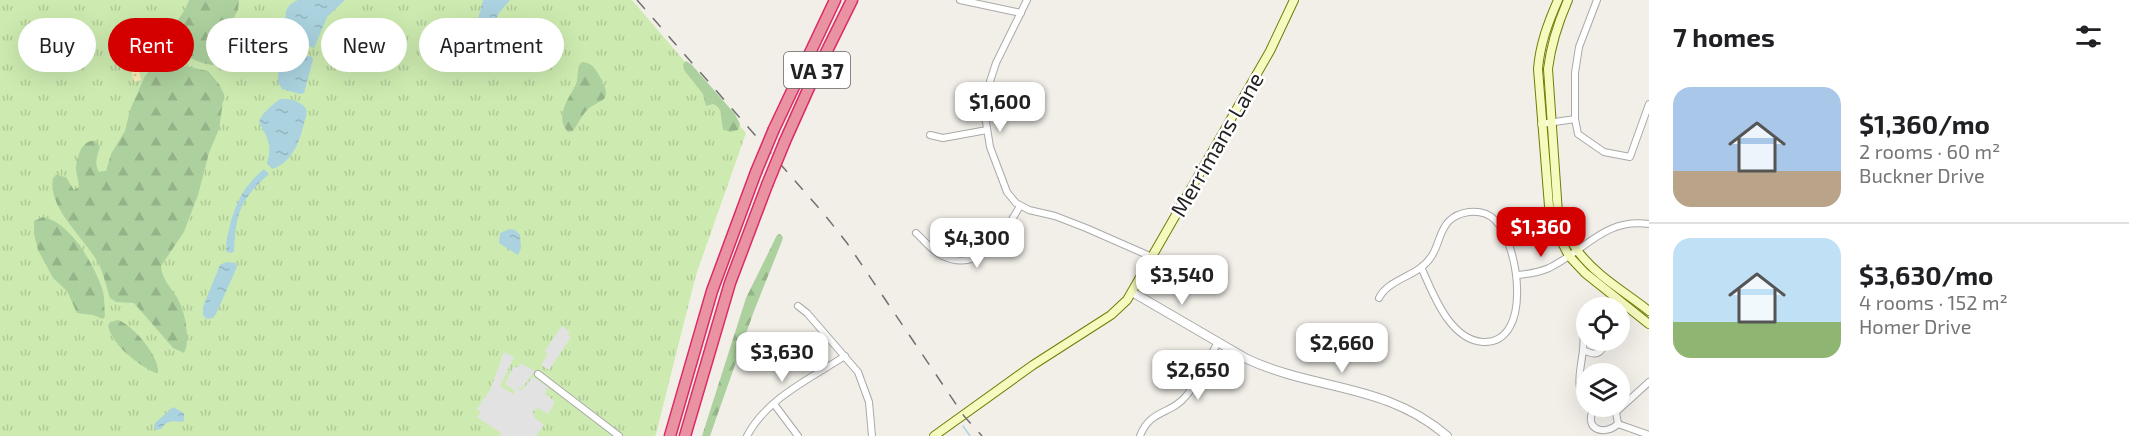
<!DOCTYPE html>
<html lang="en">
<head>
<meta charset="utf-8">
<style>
  body { margin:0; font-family:"Exo 2",sans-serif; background:#f2f2f2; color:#202124; height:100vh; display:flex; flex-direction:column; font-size:22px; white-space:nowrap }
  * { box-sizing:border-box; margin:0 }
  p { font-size:20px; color:#757577 }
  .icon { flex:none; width:33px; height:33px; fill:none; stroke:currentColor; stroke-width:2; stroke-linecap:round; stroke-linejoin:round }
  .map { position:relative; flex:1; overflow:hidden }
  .side { display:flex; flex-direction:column; background:#fff; width:480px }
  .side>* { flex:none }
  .guide { position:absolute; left:18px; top:18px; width:570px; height:54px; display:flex; gap:12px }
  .tools { position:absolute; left:1576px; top:297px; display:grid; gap:12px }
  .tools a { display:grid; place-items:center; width:54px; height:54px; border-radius:50%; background:#fff; box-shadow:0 6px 24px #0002; font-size:30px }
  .price { position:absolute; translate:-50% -51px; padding:0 14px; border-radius:12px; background:#fff; color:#222; font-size:20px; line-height:39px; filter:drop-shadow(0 2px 3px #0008) }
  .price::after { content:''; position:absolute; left:50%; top:36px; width:18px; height:14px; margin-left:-9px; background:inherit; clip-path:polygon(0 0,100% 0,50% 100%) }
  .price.current { background:#d40000; color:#fff }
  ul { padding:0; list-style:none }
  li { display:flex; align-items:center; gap:18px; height:150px; padding:0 24px }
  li+li { border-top:2px solid #e0e0e0 }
  li span { display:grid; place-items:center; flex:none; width:168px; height:120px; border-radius:18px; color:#555 }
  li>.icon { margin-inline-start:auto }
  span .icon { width:72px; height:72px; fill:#fffc; stroke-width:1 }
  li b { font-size:26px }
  h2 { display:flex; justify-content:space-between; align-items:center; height:72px; padding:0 24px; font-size:26px }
  .chip { padding:0 21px; border-radius:27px; background:#fff; box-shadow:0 6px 24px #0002; font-size:21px; line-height:54px }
  .chip.current { background:#d40000; color:#fff }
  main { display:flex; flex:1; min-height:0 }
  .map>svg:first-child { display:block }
  .grass { fill:url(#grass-tufts) }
  .forest { fill:url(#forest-firs) }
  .sand { fill:url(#sand-dots) }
  .parking { fill:#e2e2e2 }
  .water { fill:url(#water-ripples) }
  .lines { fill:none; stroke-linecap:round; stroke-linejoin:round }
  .stream { stroke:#aad3df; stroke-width:1.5 }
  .minor-casing { stroke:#a9a9a9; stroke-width:8 }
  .tertiary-casing { stroke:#a9a9a9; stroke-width:10 }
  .secondary-casing { stroke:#707d05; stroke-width:10 }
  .motorway-casing { stroke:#dc2a67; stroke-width:13 }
  .minor { stroke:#fff; stroke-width:6 }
  .tertiary { stroke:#fff; stroke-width:8 }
  .secondary { stroke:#f7fabf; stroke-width:8 }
  .motorway { stroke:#e892a2; stroke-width:10 }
  .rail { stroke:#707070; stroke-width:1.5; stroke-dasharray:12 12; stroke-linecap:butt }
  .motorway-bridge-casing { stroke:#dc2a67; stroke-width:13; stroke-linecap:butt }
  .motorway-bridge { stroke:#e892a2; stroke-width:10 }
  .labels { text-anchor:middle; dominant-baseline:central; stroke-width:5; stroke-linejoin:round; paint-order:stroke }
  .shield { fill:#fff; stroke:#646464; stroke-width:1.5 }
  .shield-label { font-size:21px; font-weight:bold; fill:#222 }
  .street-label { font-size:22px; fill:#222; stroke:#fff }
</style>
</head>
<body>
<main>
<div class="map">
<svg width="1649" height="436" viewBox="0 0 1649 436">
  <defs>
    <pattern id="grass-tufts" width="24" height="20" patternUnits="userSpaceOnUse" patternTransform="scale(1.5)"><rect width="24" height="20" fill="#cdebb0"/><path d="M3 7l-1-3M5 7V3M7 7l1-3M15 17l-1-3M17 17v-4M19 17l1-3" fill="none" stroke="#b0c997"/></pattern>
    <pattern id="forest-firs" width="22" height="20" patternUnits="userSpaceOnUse" patternTransform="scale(1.5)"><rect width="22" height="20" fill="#add19e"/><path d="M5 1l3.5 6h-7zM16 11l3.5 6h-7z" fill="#95b388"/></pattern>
    <pattern id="sand-dots" width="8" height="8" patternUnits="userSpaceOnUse" patternTransform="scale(1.5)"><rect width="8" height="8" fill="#fff1ba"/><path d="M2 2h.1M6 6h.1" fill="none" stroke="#dacea0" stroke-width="1.8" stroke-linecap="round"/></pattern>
    <pattern id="water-ripples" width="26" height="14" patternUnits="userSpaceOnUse" patternTransform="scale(1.5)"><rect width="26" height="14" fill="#aad3df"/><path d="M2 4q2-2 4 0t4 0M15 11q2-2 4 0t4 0" fill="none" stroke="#92b5bf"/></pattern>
  </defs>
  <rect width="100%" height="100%" fill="#f2efe9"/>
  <path class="grass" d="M0,0H632L746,133L696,275L656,434L655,436H0Z"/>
  <g class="forest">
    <path d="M189,0H239L238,10L227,31L220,58L214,65C198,64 165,50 173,29C177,19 186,11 189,0Z"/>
    <path d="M686,61L691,64L735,114L740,124L738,130L730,132L725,130C718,121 726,109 713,104L706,106L703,94L684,70L683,64Z"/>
    <path d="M167,62L208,71L219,84L224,94L219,129L209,153L198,195L184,232L161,266C162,280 171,287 178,299C185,312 191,340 184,353L173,348L134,303L116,302L110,298C106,286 104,274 98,263C85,238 47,208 53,178L56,175L66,177L74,190L79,187C79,180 76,175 76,168C77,157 82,138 96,141L100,147C97,156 94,164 99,172L106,171L111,154L125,131L130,110L145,76L150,70Z"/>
    <path d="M582,62C592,63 594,67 599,75C615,104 601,97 586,111C581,117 578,124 573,131L568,132C554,116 569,99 576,84C579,76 576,67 582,62Z"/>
    <path d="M43,217C70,222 93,263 102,288C105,297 104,307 105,316L103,319L93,315L77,313L67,291L53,278L38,250L34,234V221Z"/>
    <path d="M780,234L783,237L782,241L754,311L710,436H702L746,298L777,235Z"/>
    <path d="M118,320C133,325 160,357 158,373H156C139,366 112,345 108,326L110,322Z"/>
  </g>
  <path class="sand" d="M152,49L156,52L155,56L144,61L148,66L147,69L139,71L141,80L135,82C126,67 139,56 152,49Z"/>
  <g class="parking">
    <path d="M562,326L570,332L568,335L571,337L549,370L541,365L548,354L545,351Z"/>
    <path d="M504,352L514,357L500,386L513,394L515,391L505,384L514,366L518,368L520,363L535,371L521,389L516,385L519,390H522L533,377L548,387L545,393L555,402L548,414L538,408L533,411L534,417L544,425L536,436H499L501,433L477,417L481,412L477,409L490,390Z"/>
  </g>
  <g class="water">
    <path d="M298,0H345L327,17L314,48L306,45L299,29L286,20C284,9 289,4 298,0Z"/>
    <path d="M483,0H510L499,13L484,42L475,51L471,46Z"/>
    <path d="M305,55L312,57L313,60L304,93L300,94L282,89L278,82V73L298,57Z"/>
    <path d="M280,99C287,98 302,101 306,109C308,113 305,119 304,123C300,141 292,163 272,169L267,163C273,144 267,138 259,122C261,113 273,105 280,99Z"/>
    <path d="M264,169L269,174C240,200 236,213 234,251L232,253L227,252C225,245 227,237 229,230C234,205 244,185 264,169Z"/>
    <path d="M510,229L515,230L520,235L521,248L518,255L499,243L500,233Z"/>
    <path d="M226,262L236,263L237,267L216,314L213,318L207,319L203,315V307L220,265Z"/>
    <path d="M173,407L184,413V421C174,424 170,417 161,429L156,430L154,426L155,423Z"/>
  </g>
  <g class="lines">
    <path class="stream" d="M963,426L970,436"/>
    <g class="minor-casing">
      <g id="minor">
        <path d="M960,0L1021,13"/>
        <path d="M1027,0L996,63L983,103L990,147L1007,192L1016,203L1029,210L1055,216L1086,228L1152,257"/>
        <path d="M1575,119L1578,134L1604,152L1630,157L1649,104"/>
        <path d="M1541,124L1575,119V73L1579,47L1597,0"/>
        <path d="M930,135L943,138L987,130"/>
        <path d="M916,233C924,240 931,250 941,255C980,276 1004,233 1020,206"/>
        <path d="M1518,275C1528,274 1540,272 1549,268C1586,250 1604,218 1649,224"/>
        <path d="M1379,298C1389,278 1418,277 1431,257C1439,246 1439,231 1449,221C1455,215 1462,213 1469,212C1479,211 1488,213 1495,220C1519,243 1534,344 1483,342C1450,340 1433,294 1422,269"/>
        <path d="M798,306L807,313L858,372L869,402L872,436"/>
        <path d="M1587,328L1584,333L1583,350C1595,356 1602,355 1606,340"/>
        <path d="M1583,350C1581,369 1574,388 1587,405"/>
        <path d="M538,374L619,436"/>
        <path d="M774,404L798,436"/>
        <path d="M1607,406L1616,412L1618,424"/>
        <path d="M1593,410C1584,430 1605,436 1618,424"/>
        <path d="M1616,412L1649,382"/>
        <path d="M1618,424L1649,435"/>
        <path d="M747,436C766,399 811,378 845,356"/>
        <path d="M1140,436C1150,409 1171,415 1186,396C1199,381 1208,360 1218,342"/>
      </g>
    </g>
    <g class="tertiary-casing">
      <path id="tertiary" d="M1132,292L1247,359C1316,391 1386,383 1447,436"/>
    </g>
    <g class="secondary-casing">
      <g id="secondary">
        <path d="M1558,0C1548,23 1540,44 1538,69L1549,206L1557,233L1569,256L1585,273L1649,324"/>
        <path d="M1568,0C1558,23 1551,44 1548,69L1558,213C1563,226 1569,239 1577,250C1595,275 1625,292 1649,311"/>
        <path d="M934,436L1033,365L1111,315L1127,300L1270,51L1294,0"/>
      </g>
    </g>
    <g class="motorway-casing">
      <g id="motorway">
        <path d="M774,129L835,0"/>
        <path d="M785,141L811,83L852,0"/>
        <path d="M670,436L712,291L756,172"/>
        <path d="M685,436L730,283L767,185"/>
      </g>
    </g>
    <use href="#minor" class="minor"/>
    <use href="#tertiary" class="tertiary"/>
    <use href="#secondary" class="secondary"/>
    <use href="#motorway" class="motorway"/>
    <path class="rail" d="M637,0L824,214L847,243L964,416L982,436"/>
    <g class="motorway-bridge-casing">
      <g id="motorway-bridge">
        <path d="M756,172L774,129"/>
        <path d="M767,185L785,141"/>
      </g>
    </g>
    <use href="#motorway-bridge" class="motorway-bridge"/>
  </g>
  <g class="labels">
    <rect class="shield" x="784" y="52" width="66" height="36" rx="4.5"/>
    <g class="shield-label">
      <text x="817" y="70">VA 37</text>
    </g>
    <g class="street-label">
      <text transform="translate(1216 144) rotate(-60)">Merrimans Lane</text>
    </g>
  </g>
</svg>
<div class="tools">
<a><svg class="icon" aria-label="locate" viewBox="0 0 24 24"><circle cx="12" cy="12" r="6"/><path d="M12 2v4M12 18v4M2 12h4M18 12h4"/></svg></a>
<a><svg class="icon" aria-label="layers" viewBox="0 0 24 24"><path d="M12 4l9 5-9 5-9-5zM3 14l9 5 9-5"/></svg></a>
</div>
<b class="price" style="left:1000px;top:133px">$1,600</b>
<b class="price current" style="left:1541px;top:258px">$1,360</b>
<b class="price" style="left:977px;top:269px">$4,300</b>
<b class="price" style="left:1182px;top:306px">$3,540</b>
<b class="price" style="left:1342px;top:374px">$2,660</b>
<b class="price" style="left:782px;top:383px">$3,630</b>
<b class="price" style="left:1198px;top:401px">$2,650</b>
<div class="guide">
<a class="chip">Buy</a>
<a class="chip current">Rent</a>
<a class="chip">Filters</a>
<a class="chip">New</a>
<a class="chip">Apartment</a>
</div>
</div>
<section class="side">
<h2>7 homes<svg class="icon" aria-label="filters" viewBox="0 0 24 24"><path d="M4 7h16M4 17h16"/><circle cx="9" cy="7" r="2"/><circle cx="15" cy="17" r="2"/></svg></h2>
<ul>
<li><span style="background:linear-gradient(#a9c7e8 70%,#b9a48a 0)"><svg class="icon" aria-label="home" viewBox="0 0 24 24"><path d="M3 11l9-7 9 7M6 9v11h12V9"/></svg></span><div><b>$1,360/mo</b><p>2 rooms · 60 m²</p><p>Buckner Drive</p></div></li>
<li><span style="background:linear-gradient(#bfe0f5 70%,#8fb573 0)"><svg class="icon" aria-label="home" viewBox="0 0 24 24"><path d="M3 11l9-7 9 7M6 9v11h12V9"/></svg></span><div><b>$3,630/mo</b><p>4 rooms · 152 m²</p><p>Homer Drive</p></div></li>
</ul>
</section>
</main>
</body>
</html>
